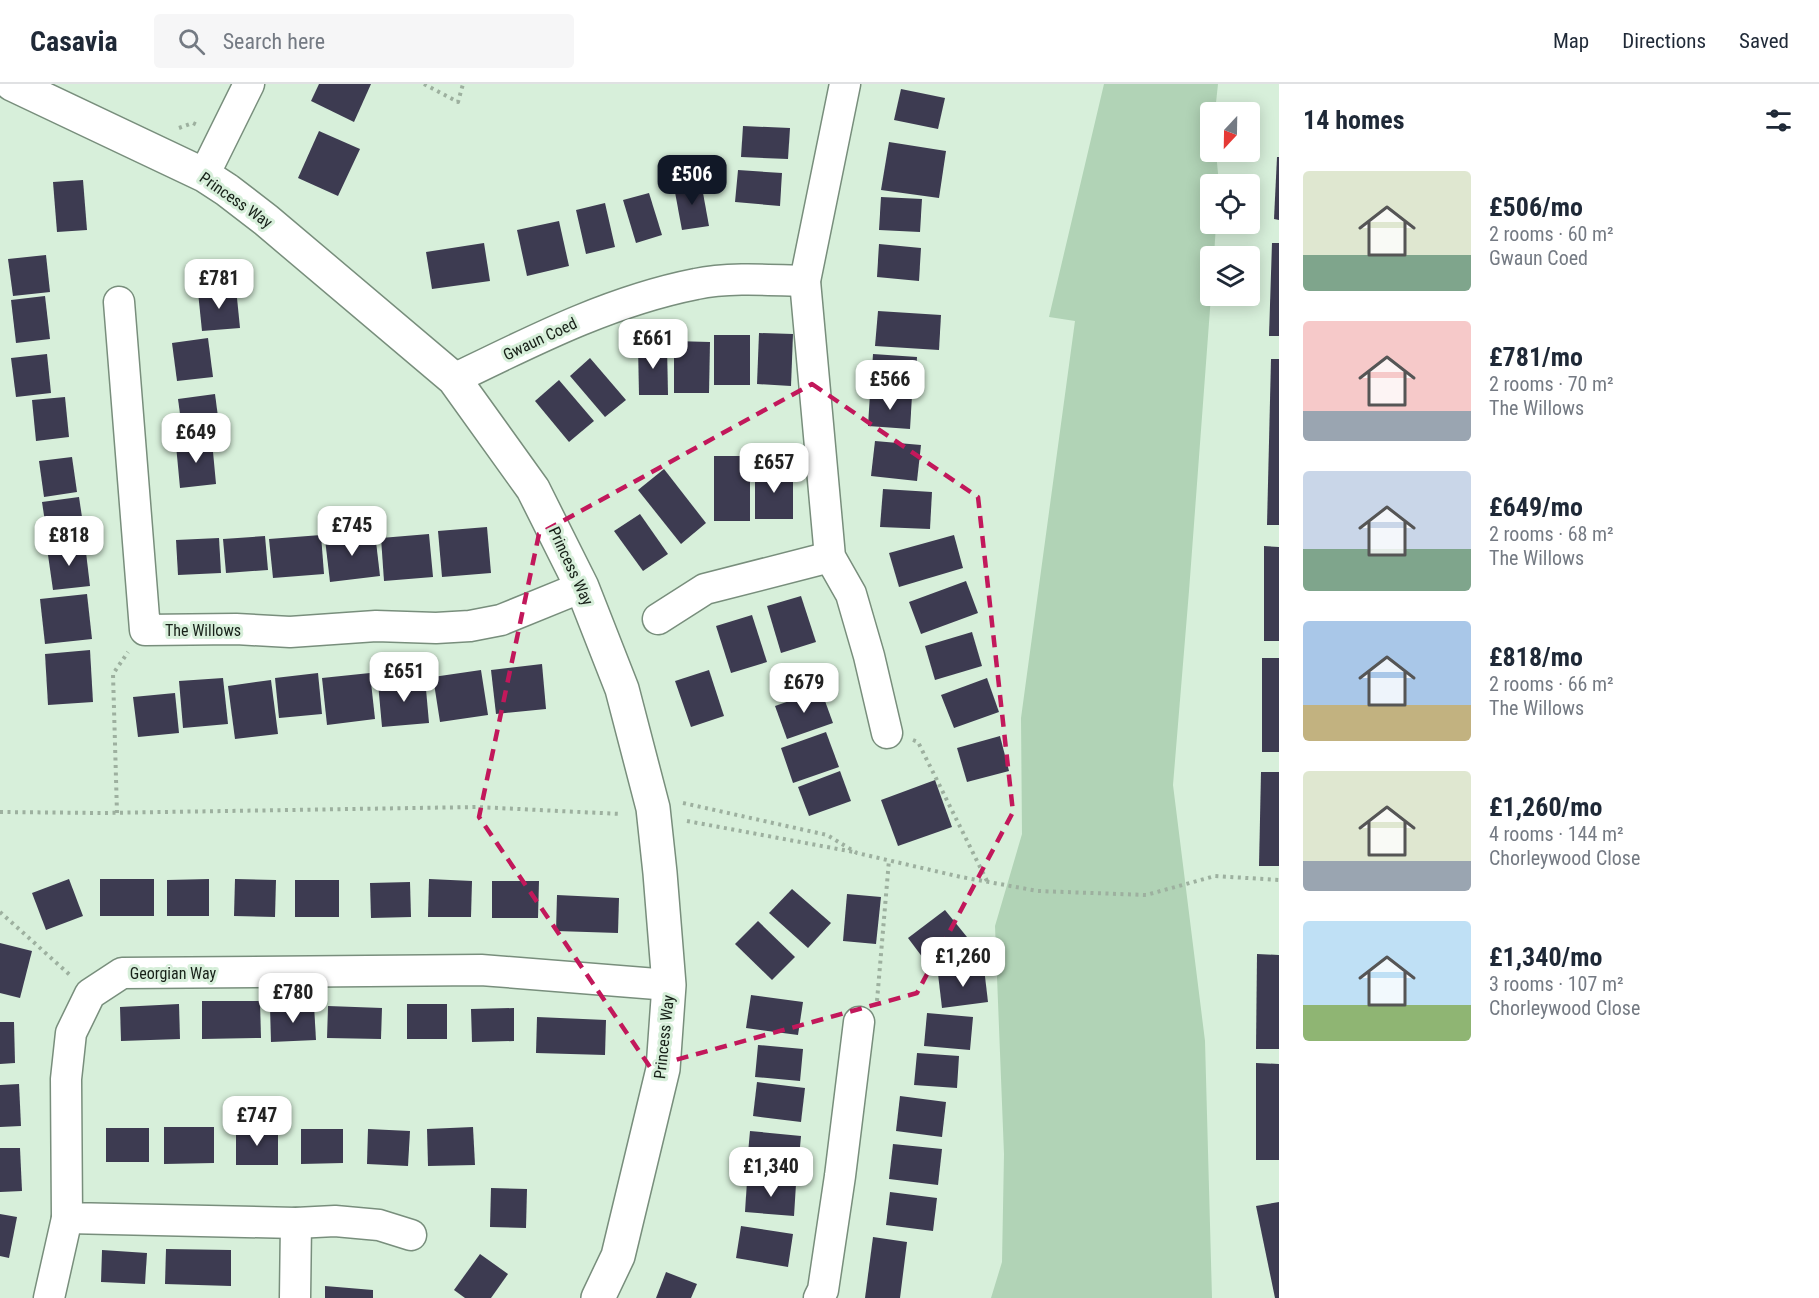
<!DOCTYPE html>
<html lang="en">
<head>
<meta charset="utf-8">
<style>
  body { margin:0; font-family:"Roboto Condensed",sans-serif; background:#f6f6f7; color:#1f2937; height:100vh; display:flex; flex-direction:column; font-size:22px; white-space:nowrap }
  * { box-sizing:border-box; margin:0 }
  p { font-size:20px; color:#747a83 }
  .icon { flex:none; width:33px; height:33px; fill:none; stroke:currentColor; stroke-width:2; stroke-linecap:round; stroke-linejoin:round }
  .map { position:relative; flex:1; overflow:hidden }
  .panel { display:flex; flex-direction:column; background:#fff; width:540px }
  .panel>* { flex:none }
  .needle { width:39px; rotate:202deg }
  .buttons { position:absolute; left:1200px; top:18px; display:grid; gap:12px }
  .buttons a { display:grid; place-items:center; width:60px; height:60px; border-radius:6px; background:#fff; box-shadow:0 3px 15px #0003; font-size:30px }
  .price { position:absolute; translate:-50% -51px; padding:0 14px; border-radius:12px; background:#fff; color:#222; font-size:20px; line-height:39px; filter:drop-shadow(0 2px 3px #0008) }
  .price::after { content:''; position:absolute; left:50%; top:36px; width:18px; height:14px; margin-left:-9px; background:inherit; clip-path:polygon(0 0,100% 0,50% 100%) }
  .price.on { background:#111827; color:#fff }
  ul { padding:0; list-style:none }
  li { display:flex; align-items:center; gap:18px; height:150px; padding:0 24px }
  li span { display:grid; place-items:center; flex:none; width:168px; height:120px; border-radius:6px; color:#555 }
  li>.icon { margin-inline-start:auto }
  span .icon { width:72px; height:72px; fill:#fffc; stroke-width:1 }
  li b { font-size:26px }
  h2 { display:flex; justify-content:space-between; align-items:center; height:72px; padding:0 24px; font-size:26px }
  header { display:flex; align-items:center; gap:36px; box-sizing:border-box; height:84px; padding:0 30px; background:#fff; border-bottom:2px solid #e0e1e3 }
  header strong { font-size:28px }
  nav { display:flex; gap:33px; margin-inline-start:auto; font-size:21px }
  .search { width:420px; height:54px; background:#f6f6f7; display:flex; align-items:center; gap:15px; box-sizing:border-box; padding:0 21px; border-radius:6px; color:#747a83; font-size:22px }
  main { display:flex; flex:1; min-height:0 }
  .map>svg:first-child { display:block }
  .green { fill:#b1d3b6 }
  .building { fill:#3d3b51 }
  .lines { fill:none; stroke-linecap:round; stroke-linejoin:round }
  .street-casing { stroke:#788e7c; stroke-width:33 }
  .secondary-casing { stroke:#788e7c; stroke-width:36 }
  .path { stroke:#9db09f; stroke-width:4; stroke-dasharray:3 4.5; stroke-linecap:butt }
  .street { stroke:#fff; stroke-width:30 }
  .secondary { stroke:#fff; stroke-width:33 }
  .marked { fill:none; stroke:#c2185b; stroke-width:4.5; stroke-dasharray:12 8; stroke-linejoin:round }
  .labels { text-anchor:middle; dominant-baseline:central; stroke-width:6; stroke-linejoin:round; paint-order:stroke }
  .street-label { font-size:16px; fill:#172018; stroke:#d7efda }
</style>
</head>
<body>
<header>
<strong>Casavia</strong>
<div class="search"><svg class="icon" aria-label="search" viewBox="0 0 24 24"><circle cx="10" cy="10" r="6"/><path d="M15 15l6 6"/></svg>Search here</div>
<nav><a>Map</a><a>Directions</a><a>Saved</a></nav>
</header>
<main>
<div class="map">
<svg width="1279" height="1214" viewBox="0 0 1279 1214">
  <rect width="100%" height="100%" fill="#d7efda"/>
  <path class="green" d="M1104,0H1218L1215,28H1210V68H1216L1219,100H1210V140H1216L1214,172H1210L1211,212L1189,507L1173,701L1205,957L1212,1214H991L1002,1178L1004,1070L995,842L1022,750L1021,634L1075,237L1049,233Z"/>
  <g class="building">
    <path d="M319,0H371L354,38L311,17Z"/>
    <path d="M901,5L945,14L938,45L894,36Z"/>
    <path d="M743,42L790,44L788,75L741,73Z"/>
    <path d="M319,47L360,65L338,112L298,94Z"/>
    <path d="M889,58L946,67L939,114L881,106Z"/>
    <path d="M1277,73H1279V136L1274,135Z"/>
    <path d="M738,86L782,89L780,122L735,118Z"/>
    <path d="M83,96L87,146L57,148L53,98Z"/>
    <path d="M701,98L709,142L682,146L674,103Z"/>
    <path d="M649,109L662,151L636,159L623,116Z"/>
    <path d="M881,113L922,115L920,148L879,146Z"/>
    <path d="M605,119L615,163L586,170L576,126Z"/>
    <path d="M559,137L569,182L527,192L517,146Z"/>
    <path d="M484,159L490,197L432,205L426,168Z"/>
    <path d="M1272,159H1279V252H1269Z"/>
    <path d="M879,160L921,164L919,197L877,193Z"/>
    <path d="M46,171L50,208L13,212L8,175Z"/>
    <path d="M236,204L240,244L202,247L198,208Z"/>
    <path d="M45,212L50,255L16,259L11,216Z"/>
    <path d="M878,227L941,231L939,266L875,262Z"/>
    <path d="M759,249L793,250L791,302L757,300Z"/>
    <rect x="714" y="251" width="36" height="50"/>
    <path d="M208,254L213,293L177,297L172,259Z"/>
    <path d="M674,257L710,258L709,309H674Z"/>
    <path d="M667,261L668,311H639L638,262Z"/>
    <path d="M47,270L51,309L16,313L11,274Z"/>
    <path d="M873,270L917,273L915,304L871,302Z"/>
    <path d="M590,274L626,316L605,333L570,292Z"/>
    <path d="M1271,275H1279V441H1267Z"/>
    <path d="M559,296L594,337L569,358L535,317Z"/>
    <path d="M215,310L220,348L183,352L178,315Z"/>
    <path d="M870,310L912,312L910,345L868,342Z"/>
    <path d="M65,313L69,353L36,357L32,316Z"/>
    <path d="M212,357L216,400L180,404L176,361Z"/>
    <path d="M875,357L921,361L917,397L871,392Z"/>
    <rect x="714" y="372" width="36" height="65"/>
    <path d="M72,373L77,408L44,413L39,377Z"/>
    <rect x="755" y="384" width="38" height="51"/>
    <path d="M664,385L706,439L681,460L638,406Z"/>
    <path d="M883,405L932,408L930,445L880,443Z"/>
    <path d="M79,413L85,453L48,458L42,418Z"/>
    <path d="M640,430L668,470L643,487L614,447Z"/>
    <path d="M487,443L491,489L442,493L438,447Z"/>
    <path d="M375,449L380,492L330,498L325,455Z"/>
    <path d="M429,450L433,493L384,497L381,454Z"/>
    <path d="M321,451L324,490L273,494L269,455Z"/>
    <path d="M954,451L963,484L899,503L889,469Z"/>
    <path d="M265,452L268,486L226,489L223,455Z"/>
    <path d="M219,454L221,489L178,491L176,456Z"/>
    <path d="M85,460L90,502L53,506L47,464Z"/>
    <path d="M1264,462L1279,463V557H1264Z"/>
    <path d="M966,497L978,529L921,550L909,518Z"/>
    <path d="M87,510L92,555L45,560L40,515Z"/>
    <path d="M801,512L816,558L781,569L767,522Z"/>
    <path d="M752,531L767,578L731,589L716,542Z"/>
    <path d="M972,548L982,582L935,596L925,562Z"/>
    <path d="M90,566L93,618L48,621L45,570Z"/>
    <rect x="1262" y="574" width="17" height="94"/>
    <path d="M542,580L546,625L496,630L491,586Z"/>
    <path d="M481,586L488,631L440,638L433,593Z"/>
    <path d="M709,586L724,632L691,643L675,597Z"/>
    <path d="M318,589L322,630L279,634L275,594Z"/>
    <path d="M370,589L375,635L327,641L322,594Z"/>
    <path d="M223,594L228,640L183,644L179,597Z"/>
    <path d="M425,594L429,639L382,643L378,599Z"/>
    <path d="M987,594L999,628L954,644L941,611Z"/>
    <path d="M271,596L278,650L235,655L228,602Z"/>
    <path d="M821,606L833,639L787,655L775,622Z"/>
    <path d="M175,609L179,649L138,653L133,613Z"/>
    <path d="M826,648L839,683L793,699L781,664Z"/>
    <path d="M1000,652L1009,687L967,698L957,664Z"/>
    <path d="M840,687L851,717L809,732L798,703Z"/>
    <path d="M1261,688H1279V782H1259Z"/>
    <path d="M935,696L952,743L898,762L881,716Z"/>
    <path d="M69,795L83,832L46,846L32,809Z"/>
    <rect x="100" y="795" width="54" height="37"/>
    <path d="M209,795V832H167V796Z"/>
    <path d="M235,795L276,796L275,833L234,832Z"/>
    <path d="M429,795L472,797L471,833H428Z"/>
    <rect x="295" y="796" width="44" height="37"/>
    <path d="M492,797H539L538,834H492Z"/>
    <path d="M410,798L411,833L371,834L370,799Z"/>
    <path d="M792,805L831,839L808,864L769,829Z"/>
    <path d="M847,810L881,813L876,860L843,857Z"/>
    <path d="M557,811L619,814L618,849L556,847Z"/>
    <path d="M945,826L967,853L929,882L908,854Z"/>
    <path d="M758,837L795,873L772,896L735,860Z"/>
    <path d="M0,859L32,867L20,914L0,909Z"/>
    <path d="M1257,870L1279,871V965H1256Z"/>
    <path d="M984,884L988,918L942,924L938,890Z"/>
    <path d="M751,911L803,918L798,951L746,944Z"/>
    <path d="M202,917H260L261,954L202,955Z"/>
    <path d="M179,920L180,955L121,957L120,923Z"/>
    <rect x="407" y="920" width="40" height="35"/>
    <path d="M314,921L316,956L271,958L270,923Z"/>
    <path d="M328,922L382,924L381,955L327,954Z"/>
    <path d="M514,924V957L472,958L471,925Z"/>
    <path d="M927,929L973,933L970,966L924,962Z"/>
    <path d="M537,933L606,936L605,971L536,969Z"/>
    <path d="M0,938H14L15,979L0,980Z"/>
    <path d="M758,961L803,965L800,997L755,993Z"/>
    <path d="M917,969L959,972L957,1004L914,1001Z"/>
    <path d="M1256,979L1279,980V1076H1256Z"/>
    <path d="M757,998L805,1004L801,1038L753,1032Z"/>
    <path d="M19,1000L21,1042L0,1043V1001Z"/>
    <path d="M900,1012L946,1018L942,1053L896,1047Z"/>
    <path d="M164,1043H214V1079L164,1080Z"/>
    <path d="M473,1043L475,1081L428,1082L427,1045Z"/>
    <rect x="106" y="1044" width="43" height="34"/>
    <path d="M236,1044L278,1045V1081H236Z"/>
    <path d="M301,1045H343V1079L301,1080Z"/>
    <path d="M368,1045L410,1047L408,1082L367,1080Z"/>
    <path d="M750,1047L801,1052L798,1085L747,1080Z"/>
    <path d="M893,1060L942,1065L938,1101L889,1095Z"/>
    <path d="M0,1064H20L22,1107L0,1108Z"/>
    <path d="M747,1097L796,1100L794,1132L745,1128Z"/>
    <path d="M491,1104L527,1105L526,1144L490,1143Z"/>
    <path d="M890,1108L937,1114L933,1147L886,1141Z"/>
    <path d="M1279,1118V1214H1275L1256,1122Z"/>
    <path d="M0,1130L17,1133L9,1174L0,1172Z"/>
    <path d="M741,1142L793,1150L788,1183L736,1174Z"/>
    <path d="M873,1153L907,1158L900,1214H865Z"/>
    <path d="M166,1165L231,1166V1202L165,1200Z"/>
    <path d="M102,1166L147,1169L145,1200L101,1198Z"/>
    <path d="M480,1170L508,1190L491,1214H465L454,1206Z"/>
    <path d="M666,1188L697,1200L691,1214H656Z"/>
    <path d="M325,1202L373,1206V1214H325Z"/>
  </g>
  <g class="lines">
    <g class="street-casing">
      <g id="street">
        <path d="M845,0L805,197L830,473L851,510L869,572L887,649"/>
        <path d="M204,91L249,0"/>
        <path d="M119,218L145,546L236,545L290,548L376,542L436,544L470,542L501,536L582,503"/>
        <path d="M454,295C532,257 610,217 696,200C727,193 772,196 805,197"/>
        <path d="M658,535L705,505L830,473"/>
        <path d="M411,1151L379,1141L335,1137L296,1139L67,1134L66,995L71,949L90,910L122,889L481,886L669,901"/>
        <path d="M49,1214L67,1134"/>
        <path d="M295,1214L296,1139"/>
        <path d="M819,1214L823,1206L840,1092L859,938"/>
      </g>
    </g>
    <g class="secondary-casing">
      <path id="secondary" d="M12,0L204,91L227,106L266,136L454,295L533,405L582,503L622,605L653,724L660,789L669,901L663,985L618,1172L598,1214"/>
    </g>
    <g class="path">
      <path d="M424,0L458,18L463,0"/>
      <path d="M179,44L193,39L197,41"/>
      <path d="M913,656L918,658L987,797"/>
      <path d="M683,719L827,751L857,769L961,793L1038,807L1146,811L1215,792L1279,796"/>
      <path d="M0,728L101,729L477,723L621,730"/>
      <path d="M117,729L113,590L128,568"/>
      <path d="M687,737L854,768"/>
      <path d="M0,828L70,891"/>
      <path d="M877,917L889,776"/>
    </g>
    <use href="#street" class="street"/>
    <use href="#secondary" class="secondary"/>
  </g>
  <path class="marked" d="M812,300L978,413L1013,728L917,909L650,983L479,733L539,450Z"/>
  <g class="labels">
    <g class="street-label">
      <text transform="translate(236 116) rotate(35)">Princess Way</text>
      <text transform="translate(540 255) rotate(-25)">Gwaun Coed</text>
      <text transform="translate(571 482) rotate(65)">Princess Way</text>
      <text x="203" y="546">The Willows</text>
      <text x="173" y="889">Georgian Way</text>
      <text transform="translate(664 953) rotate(-84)">Princess Way</text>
    </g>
  </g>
</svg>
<div class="buttons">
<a><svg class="needle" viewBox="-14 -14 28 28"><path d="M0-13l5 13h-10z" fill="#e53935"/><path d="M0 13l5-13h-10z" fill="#747a83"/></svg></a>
<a><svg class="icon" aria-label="locate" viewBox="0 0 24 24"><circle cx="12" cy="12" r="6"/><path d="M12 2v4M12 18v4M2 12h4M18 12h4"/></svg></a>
<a><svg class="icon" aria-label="layers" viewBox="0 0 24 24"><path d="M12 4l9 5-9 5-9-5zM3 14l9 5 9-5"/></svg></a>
</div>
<b class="price on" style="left:692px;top:122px">£506</b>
<b class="price" style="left:219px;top:226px">£781</b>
<b class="price" style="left:653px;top:286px">£661</b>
<b class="price" style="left:890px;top:327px">£566</b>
<b class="price" style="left:196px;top:380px">£649</b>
<b class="price" style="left:774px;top:410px">£657</b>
<b class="price" style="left:352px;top:473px">£745</b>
<b class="price" style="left:69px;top:483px">£818</b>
<b class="price" style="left:404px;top:619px">£651</b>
<b class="price" style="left:804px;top:630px">£679</b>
<b class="price" style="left:963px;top:904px">£1,260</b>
<b class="price" style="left:293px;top:940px">£780</b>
<b class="price" style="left:257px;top:1063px">£747</b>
<b class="price" style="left:771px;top:1114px">£1,340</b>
</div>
<section class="panel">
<h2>14 homes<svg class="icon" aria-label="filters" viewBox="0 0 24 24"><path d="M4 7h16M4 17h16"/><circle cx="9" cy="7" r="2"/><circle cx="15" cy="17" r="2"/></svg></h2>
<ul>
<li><span style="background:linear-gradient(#dfe7d0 70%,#7fa58c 0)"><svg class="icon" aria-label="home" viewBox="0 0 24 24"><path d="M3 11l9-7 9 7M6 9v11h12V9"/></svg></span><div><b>£506/mo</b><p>2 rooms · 60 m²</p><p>Gwaun Coed</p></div></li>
<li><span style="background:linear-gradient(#f6c9c9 75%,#9aa5b1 0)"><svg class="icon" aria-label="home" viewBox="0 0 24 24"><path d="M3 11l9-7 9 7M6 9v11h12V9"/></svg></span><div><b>£781/mo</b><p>2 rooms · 70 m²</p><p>The Willows</p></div></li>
<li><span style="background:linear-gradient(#c9d6e8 65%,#7fa58c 0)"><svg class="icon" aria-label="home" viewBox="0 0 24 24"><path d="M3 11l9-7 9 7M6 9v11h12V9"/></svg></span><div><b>£649/mo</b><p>2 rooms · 68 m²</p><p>The Willows</p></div></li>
<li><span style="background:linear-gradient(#a9c7e8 70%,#c2b280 0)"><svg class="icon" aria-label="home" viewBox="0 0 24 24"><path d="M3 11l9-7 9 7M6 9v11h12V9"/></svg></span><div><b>£818/mo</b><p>2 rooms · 66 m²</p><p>The Willows</p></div></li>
<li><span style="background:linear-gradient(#dfe7d0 75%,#9aa5b1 0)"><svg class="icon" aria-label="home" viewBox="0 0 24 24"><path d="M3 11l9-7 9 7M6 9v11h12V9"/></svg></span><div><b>£1,260/mo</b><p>4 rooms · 144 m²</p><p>Chorleywood Close</p></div></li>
<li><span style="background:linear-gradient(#bfe0f5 70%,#8fb573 0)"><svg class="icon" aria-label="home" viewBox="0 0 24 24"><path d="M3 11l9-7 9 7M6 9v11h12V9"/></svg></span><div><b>£1,340/mo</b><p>3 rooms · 107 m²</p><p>Chorleywood Close</p></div></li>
</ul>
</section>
</main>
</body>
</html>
